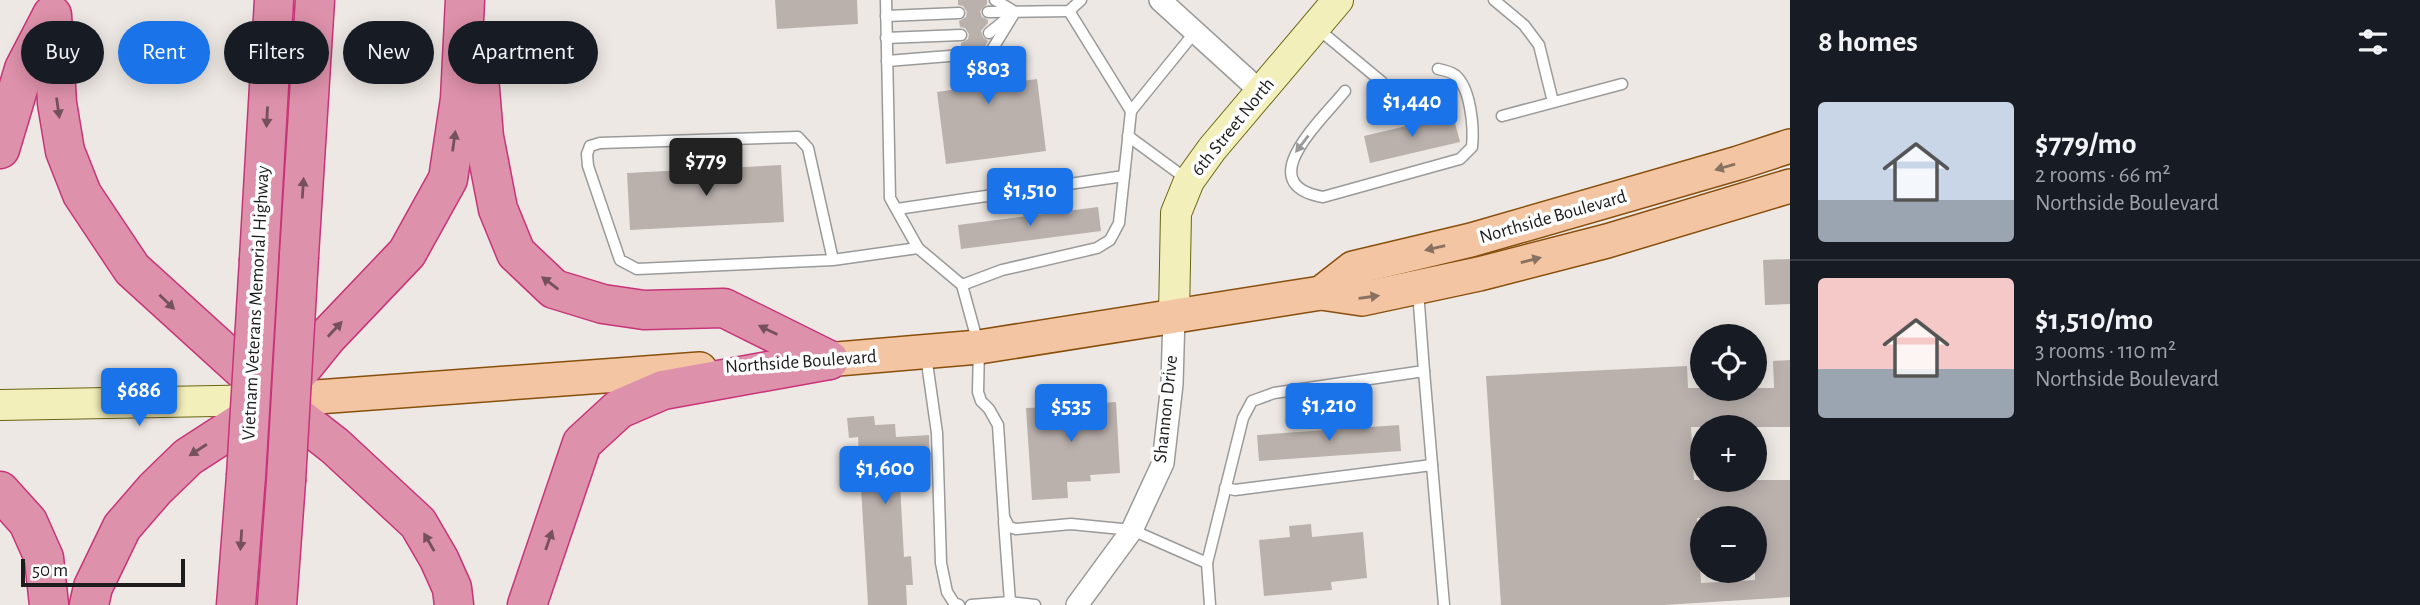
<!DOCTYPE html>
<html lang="en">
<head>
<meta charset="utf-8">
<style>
  body { margin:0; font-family:"Alegreya Sans",sans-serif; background:#20242c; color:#f1f3f6; height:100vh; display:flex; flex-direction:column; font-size:26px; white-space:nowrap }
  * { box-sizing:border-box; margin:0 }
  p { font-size:23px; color:#9ea1a6 }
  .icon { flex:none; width:38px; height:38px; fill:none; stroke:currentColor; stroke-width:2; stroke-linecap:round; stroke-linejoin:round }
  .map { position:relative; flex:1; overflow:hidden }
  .drawer { display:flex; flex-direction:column; background:#171b24; width:630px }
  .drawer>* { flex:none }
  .banner { position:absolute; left:21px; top:21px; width:665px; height:63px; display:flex; gap:14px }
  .fabs { position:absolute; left:1690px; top:324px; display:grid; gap:14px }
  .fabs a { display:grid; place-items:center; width:77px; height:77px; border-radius:50%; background:#171b24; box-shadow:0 4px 18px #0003; font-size:35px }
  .scale { position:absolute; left:21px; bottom:18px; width:164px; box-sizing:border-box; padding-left:7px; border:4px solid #1d1d1d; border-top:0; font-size:19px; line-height:24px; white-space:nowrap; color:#1d1d1d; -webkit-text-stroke:5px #fff; paint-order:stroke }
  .price { position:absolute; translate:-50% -60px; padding:0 16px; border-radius:7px; background:#1a73e8; color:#fff; font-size:23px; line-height:46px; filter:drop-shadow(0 2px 4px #0008) }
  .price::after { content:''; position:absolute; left:50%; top:42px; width:21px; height:16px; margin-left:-10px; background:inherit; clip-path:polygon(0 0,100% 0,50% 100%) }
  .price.active { background:#222; color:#fff }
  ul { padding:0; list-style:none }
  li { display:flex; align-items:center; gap:21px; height:175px; padding:0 28px }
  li+li { border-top:2px solid #363941 }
  li span { display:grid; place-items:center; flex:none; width:196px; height:140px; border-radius:7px; color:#555 }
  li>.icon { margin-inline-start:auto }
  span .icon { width:84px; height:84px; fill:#fffc; stroke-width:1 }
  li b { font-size:30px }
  h2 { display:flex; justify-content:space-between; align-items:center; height:84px; padding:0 28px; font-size:30px }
  .tag { padding:0 24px; border-radius:32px; background:#171b24; box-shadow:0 4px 18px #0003; font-size:24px; line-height:63px }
  .tag.active { background:#1a73e8; color:#fff }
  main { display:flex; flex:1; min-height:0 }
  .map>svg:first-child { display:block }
  .building { fill:#bab1ad; fill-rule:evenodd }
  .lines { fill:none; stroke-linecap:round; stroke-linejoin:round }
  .lane-casing { stroke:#9a9a9a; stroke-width:13 }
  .street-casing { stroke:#9a9a9a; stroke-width:24 }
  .secondary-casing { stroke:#69660f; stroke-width:32 }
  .primary-casing { stroke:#884f0d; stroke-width:36 }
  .highway-casing { stroke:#c7347a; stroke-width:41 }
  .lane { stroke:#fff; stroke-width:10 }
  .street { stroke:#fff; stroke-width:21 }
  .secondary { stroke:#f3efbb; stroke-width:30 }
  .primary { stroke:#f3c5a2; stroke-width:33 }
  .highway { stroke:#de91aa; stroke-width:38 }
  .highway-bridge-casing { stroke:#c7347a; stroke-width:41; stroke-linecap:butt }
  .highway-bridge { stroke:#de91aa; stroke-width:38 }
  .oneway { fill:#74515c }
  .oneway2 { fill:#999 }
  .oneway3 { fill:#887160 }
  .labels { text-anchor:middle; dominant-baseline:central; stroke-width:7; stroke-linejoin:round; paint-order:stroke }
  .street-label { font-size:19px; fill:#1d1d1d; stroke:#fff }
</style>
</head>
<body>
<main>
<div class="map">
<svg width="1790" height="605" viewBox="0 0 1790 605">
  <rect width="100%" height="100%" fill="#ede8e3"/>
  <g class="building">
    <path d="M775,0H857L858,24L777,29Z"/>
    <path d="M958,0H987V4L980,11L982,17L988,20V23L981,31L983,37L988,41L982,53L985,59L991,61L993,85L1037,79L1046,151L946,164L937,92L964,88L962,63L967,61L970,55L968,50L961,47V43L968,39L969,34L965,28L960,27L959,21L966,17L967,12L963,6L958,5Z"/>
    <path d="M1453,115L1460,142L1370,163L1364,136Z"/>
    <path d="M781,165L784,222L630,230L627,173Z"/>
    <path d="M1098,207L1101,231L961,249L958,225Z"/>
    <path d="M1790,259V304L1765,305L1763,260Z"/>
    <path d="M1790,360V427H1691L1694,480H1790V597L1664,605H1501L1486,376L1687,366L1688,388H1774L1773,361ZM1697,518H1755V580L1701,583Z"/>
    <path d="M1084,393L1085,404L1116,402L1120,473L1090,475L1091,481L1067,482L1068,498L1032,500L1026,408L1058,407L1057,394Z"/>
    <path d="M874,416L875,425L895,424L896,437L929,435L930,464L899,466L904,557L911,556L913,585H906L907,605H868L858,437L849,438L847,418Z"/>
    <path d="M1399,425L1401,451L1259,461L1257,435Z"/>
    <path d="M1311,524L1312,537L1363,532L1367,578L1331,582L1332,590L1264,596L1259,540L1290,537L1289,526Z"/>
  </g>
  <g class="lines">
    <g class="lane-casing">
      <g id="lane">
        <path d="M886,0L890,198L918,248L962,285L979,347L978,392L981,401L989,409L998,425L1004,517L1009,527L1016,529L1071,524L1132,530L1207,563L1243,418L1252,401L1274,393L1424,371L1418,291"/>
        <path d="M995,0L1012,10"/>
        <path d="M1494,0L1524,25L1539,45L1553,102"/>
        <path d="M1069,11L1131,111"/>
        <path d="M988,12L1069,11L1081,0"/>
        <path d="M886,16L959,13"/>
        <path d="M1317,28L1382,82"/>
        <path d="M989,33L1015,12L990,53"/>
        <path d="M886,38L961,35"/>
        <path d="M887,61L962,55"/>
        <path d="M1345,91C1322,120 1250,184 1323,197L1460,159L1472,147C1474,128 1471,88 1455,75C1451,72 1443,70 1438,69"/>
        <path d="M1502,116L1622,84"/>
        <path d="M1128,136L1188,180"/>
        <path d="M897,209L1124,176"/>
        <path d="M833,260L808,148L798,137L600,143L590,146L587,154L588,166L620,260L637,269L833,260L840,259L918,248"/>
        <path d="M962,285L1002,270L1097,248L1110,240L1119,223L1131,111L1195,32"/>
        <path d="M926,356L937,433L941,563L947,592L954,603L959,605"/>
        <path d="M1424,371L1444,605"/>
        <path d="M1225,488L1235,490L1432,465"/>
        <path d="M1004,521L1010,602"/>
        <path d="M1207,563L1210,605"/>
        <path d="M971,605L1010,602L1035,605"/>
      </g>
    </g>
    <g class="street-casing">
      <g id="street">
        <path d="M1160,0L1260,91"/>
        <path d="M1077,605L1132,530L1163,463L1172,384L1174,315"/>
      </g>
    </g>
    <g class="secondary-casing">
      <g id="secondary">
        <path d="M1174,315L1176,213L1189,181L1212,149L1338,0"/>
        <path d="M0,405L273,400"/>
      </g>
    </g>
    <g class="primary-casing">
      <g id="primary">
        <path d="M1321,293L1353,268L1471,240L1738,163L1790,146"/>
        <path d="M802,362L979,347L1321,293L1362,299L1479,274L1607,241L1790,186"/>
        <path d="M276,400L700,369"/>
      </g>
    </g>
    <g class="highway-casing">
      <g id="highway">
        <path d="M52,15L57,103L65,151L82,194L132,269L276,400L335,446L418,523L439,559L452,588L454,605"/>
        <path d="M479,77L484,137L498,209L516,253L554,289L603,304L644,310L724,308L829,360"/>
        <path d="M0,149L24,69L51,17"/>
        <path d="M299,256L315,0"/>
        <path d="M259,259L274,0"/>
        <path d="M0,491L28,522L44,558L49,605"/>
        <path d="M89,605L93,587L122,527L155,489L188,457L276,400L327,337L407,253L448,179L460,99L465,0"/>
        <path d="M236,605L246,476"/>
        <path d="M277,605L286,481"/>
        <path d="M527,605L582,443L619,409L663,390L829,360"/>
      </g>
    </g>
    <use href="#lane" class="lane"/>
    <use href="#street" class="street"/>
    <use href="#secondary" class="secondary"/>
    <use href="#primary" class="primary"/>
    <use href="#highway" class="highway"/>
    <g class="highway-bridge-casing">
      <g id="highway-bridge">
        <path d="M246,476L259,259"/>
        <path d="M286,481L299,256"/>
      </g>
    </g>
    <use href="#highway-bridge" class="highway-bridge"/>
  </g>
  <defs><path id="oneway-solid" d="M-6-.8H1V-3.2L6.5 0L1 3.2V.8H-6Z" transform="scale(1.75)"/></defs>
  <g class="oneway">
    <use href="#oneway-solid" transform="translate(58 108) rotate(82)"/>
    <use href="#oneway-solid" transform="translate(267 117) rotate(93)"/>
    <use href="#oneway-solid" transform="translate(454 141) rotate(-82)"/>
    <use href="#oneway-solid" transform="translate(303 188) rotate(-86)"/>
    <use href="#oneway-solid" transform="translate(550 283) rotate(-143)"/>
    <use href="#oneway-solid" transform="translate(167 302) rotate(44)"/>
    <use href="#oneway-solid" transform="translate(335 329) rotate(-47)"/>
    <use href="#oneway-solid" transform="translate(768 330) rotate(-154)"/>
    <use href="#oneway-solid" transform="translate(198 450) rotate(147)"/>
    <use href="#oneway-solid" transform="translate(241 540) rotate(94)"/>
    <use href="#oneway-solid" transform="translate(549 540) rotate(-71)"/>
    <use href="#oneway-solid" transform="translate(429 542) rotate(-120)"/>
  </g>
  <use class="oneway2" href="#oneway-solid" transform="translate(1302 144) rotate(128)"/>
  <g class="oneway3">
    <use href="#oneway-solid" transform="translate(1725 167) rotate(164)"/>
    <use href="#oneway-solid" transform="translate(1435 248) rotate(167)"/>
    <use href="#oneway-solid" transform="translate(1531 260) rotate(-14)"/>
    <use href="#oneway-solid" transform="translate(1369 297) rotate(-8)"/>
  </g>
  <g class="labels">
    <g class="street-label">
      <text transform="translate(1233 127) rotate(-51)">6th Street North</text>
      <text transform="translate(1553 217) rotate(-16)">Northside Boulevard</text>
      <text transform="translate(256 303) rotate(-87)">Vietnam Veterans Memorial Highway</text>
      <text transform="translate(801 362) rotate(-4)">Northside Boulevard</text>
      <text transform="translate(1166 409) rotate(-84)">Shannon Drive</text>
    </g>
  </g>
</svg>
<div class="fabs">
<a><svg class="icon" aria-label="locate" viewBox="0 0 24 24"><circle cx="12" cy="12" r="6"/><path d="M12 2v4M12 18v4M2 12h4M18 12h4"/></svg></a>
<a>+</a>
<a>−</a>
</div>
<div class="scale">50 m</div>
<b class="price" style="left:988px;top:106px">$803</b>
<b class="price" style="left:1412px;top:139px">$1,440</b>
<b class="price active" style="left:706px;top:198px">$779</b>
<b class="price" style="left:1030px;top:228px">$1,510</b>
<b class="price" style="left:139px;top:428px">$686</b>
<b class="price" style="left:1329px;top:443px">$1,210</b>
<b class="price" style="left:1071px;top:444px">$535</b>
<b class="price" style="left:885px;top:506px">$1,600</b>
<div class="banner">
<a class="tag">Buy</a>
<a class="tag active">Rent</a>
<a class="tag">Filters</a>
<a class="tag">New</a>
<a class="tag">Apartment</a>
</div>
</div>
<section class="drawer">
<h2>8 homes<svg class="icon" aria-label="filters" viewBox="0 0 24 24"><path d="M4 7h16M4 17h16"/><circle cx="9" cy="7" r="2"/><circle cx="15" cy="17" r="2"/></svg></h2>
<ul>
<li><span style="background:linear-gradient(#c9d6e8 70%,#9aa5b1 0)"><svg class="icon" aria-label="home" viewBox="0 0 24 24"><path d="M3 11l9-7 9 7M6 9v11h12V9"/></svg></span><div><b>$779/mo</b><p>2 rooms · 66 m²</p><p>Northside Boulevard</p></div></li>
<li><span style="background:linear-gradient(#f6c9c9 65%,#9aa5b1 0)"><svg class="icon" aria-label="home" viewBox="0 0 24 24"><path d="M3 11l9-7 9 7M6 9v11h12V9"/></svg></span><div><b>$1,510/mo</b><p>3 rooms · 110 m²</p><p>Northside Boulevard</p></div></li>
</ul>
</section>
</main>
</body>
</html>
